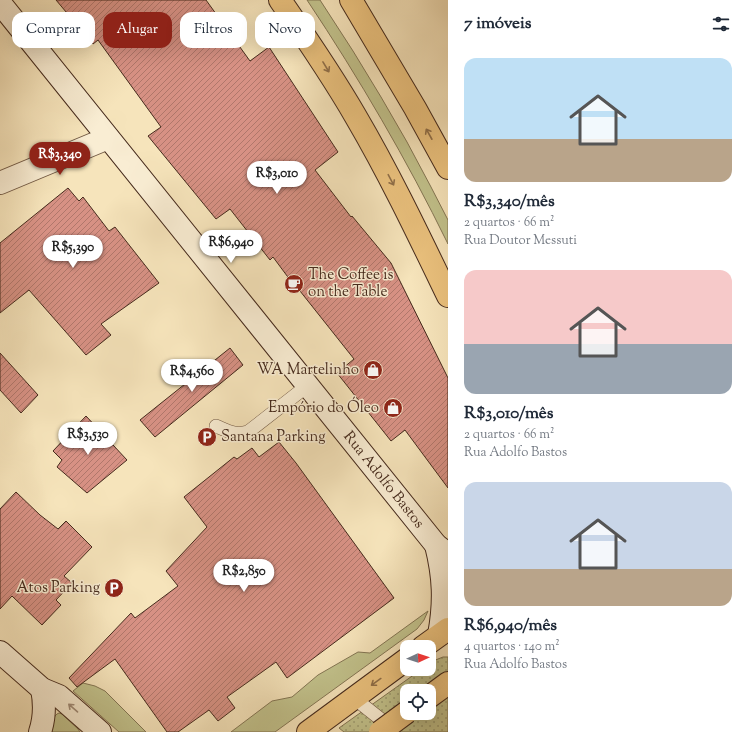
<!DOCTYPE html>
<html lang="pt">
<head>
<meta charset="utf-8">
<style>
  body { margin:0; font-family:"Sorts Mill Goudy",serif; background:#f6f6f7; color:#1f2937; height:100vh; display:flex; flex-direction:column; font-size:15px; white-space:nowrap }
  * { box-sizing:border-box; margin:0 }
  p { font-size:13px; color:#747a83 }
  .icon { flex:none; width:22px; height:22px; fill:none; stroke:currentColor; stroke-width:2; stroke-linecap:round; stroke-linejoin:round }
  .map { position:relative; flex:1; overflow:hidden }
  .drawer { display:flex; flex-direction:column; background:#fff; width:300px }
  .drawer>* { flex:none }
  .guide { position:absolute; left:12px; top:12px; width:376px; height:36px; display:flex; gap:8px }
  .needle { width:26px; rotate:87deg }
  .buttons { position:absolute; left:400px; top:640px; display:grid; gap:8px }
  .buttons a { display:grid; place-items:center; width:36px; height:36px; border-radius:8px; background:#fff; box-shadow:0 4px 16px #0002; font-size:20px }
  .price { position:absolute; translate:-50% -34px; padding:0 9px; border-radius:14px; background:#fff; color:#222; font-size:13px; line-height:26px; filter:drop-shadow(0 1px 2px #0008) }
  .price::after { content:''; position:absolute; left:50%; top:24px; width:12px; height:9px; margin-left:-6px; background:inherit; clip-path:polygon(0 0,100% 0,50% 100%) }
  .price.current { background:#8f2418; color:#fff }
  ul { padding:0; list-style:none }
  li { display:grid; align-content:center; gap:8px; height:212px; padding:0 16px }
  li span { display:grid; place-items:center; height:124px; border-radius:12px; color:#555 }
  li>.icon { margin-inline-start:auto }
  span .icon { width:72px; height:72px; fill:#fffc; stroke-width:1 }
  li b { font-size:17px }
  h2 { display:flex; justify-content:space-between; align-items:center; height:48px; padding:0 16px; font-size:17px }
  .tag { padding:0 14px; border-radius:12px; background:#fff; box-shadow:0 4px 16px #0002; font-size:14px; line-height:36px }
  .tag.current { background:#8f2418; color:#fff }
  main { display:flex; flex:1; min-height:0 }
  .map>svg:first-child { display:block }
  .grass { fill:#c2c28c; stroke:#847654 }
  .park { fill:url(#park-dots); stroke:#847654; fill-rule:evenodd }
  .building { fill:url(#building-hatch); stroke:#462b1d }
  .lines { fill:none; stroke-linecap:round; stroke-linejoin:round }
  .lane-casing { stroke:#725944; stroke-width:14 }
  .street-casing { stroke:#725944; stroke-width:24 }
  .secondary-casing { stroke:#462b1d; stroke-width:24 }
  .primary-casing { stroke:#462b1d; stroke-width:24 }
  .highway-casing { stroke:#462b1d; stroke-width:24 }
  .lane { stroke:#f9edd3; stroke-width:13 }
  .street { stroke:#f9edd3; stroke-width:22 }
  .secondary { stroke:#f9edd3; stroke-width:22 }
  .primary { stroke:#ebc27e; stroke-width:22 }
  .highway { stroke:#ebc27e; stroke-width:22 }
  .highway-bridge-casing { stroke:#462b1d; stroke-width:24; stroke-linecap:butt }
  .highway-bridge { stroke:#ebc27e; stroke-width:22 }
  .oneway { stroke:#906f49 }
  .oneway2 { stroke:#a08c78 }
  .labels { text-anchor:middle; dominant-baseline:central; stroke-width:3; stroke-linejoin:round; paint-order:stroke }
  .poi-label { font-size:15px; fill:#462b1d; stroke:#f9edd3; text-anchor:end }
  .street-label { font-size:15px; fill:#462b1d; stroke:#f9edd3 }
</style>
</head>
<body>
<main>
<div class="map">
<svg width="448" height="732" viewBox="0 0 448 732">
  <defs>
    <pattern id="park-dots" width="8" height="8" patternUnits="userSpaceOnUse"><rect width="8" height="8" fill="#c2c28c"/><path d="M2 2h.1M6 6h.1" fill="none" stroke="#9f9e72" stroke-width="1.8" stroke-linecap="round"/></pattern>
    <pattern id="building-hatch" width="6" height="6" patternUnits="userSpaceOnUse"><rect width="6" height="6" fill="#d79184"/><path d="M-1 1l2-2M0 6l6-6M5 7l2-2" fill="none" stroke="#b0776b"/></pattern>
  </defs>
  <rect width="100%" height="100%" fill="#f6e4bb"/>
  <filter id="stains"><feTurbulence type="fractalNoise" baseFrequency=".005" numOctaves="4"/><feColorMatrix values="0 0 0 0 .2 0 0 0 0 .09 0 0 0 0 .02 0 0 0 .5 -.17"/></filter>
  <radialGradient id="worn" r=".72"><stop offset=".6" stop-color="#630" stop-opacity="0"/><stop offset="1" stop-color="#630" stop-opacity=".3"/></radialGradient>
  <g class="grass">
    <path d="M307,0H320L353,51L381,97L407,142L431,187L448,220V244C407,160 359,78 307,0Z"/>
    <path d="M428,611L424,620L417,629L275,732H231L272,701L292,697L318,675L358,652L370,653Z"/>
    <path d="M83,683L95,686L105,691L146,732H119L73,691Z"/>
    <path d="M59,713L62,714L78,729L80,732H48L55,716L57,714Z"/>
  </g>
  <path class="park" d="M443,657H448V732H344L339,728L422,669H429V664L433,661ZM407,691H429V713H407Z"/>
  <g class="building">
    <path d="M56,0H206L250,61L269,47L338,152L315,170L351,217L352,216L391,263L448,378V488L405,430L391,441L337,373L354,359L300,291L299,292L273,257L270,260L230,209L216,219L148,136L161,127L98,40L93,44Z"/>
    <path d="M68,188L79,201L83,197L109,231L115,227L159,283L101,324L111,335L86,355L29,290L0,313V243Z"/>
    <path d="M230,348L243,365L155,437L140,420Z"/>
    <path d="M0,353L38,395L21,413L0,390Z"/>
    <path d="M86,416L127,460L87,493L57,467L62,460L53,451Z"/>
    <path d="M279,442L296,463L394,598L287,678L276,662L227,697L235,708L218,721L209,710L178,732H167L115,659L77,687L69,678L131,613L135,618L178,586L166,571L207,527L184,497L234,457L237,459L252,448L259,457Z"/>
    <path d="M16,492L40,515L58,529L66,521L92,547L64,576L72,583L56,600L61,605L42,625L12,596L0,609V509Z"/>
  </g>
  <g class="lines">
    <g class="lane-casing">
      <g id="lane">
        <path d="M216,426C228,431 235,436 248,432L307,386"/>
        <path d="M354,698L393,729"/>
      </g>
    </g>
    <g class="street-casing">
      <path id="street" d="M0,183L108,138"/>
    </g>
    <g class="secondary-casing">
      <g id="secondary">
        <path id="s1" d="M0,3L436,545L448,554"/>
        <path d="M436,545C444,577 445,602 439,635"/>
        <path d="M0,652L42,689L59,696L100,732"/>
        <path d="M40,732C45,717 45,704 42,689"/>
      </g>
    </g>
    <g class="primary-casing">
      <g id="primary">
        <path d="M423,647L448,629"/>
        <path d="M308,732L407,659"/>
      </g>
    </g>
    <g class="highway-casing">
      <g id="highway">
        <path d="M280,0C307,39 333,77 356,117C390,175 419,236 448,296"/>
        <path d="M351,0L415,108L448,168"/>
        <path d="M429,697L448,683"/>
      </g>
    </g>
    <use href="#lane" class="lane"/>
    <use href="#street" class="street"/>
    <use href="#secondary" class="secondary"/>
    <use href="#primary" class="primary"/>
    <use href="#highway" class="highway"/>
    <g class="highway-bridge-casing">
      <path id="highway-bridge" d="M380,732L407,712"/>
    </g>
    <use href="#highway-bridge" class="highway-bridge"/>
  </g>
  <defs><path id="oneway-shaft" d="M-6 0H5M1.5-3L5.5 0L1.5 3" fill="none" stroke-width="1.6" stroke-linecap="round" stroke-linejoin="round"/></defs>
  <g class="oneway">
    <use href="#oneway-shaft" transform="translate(326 67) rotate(59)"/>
    <use href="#oneway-shaft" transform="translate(429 134) rotate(-119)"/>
    <use href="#oneway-shaft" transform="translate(391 180) rotate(62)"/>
    <use href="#oneway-shaft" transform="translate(376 682) rotate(144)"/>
  </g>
  <use class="oneway2" href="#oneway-shaft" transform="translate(73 708) rotate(-139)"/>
  <defs>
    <g id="cafe-disc" transform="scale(1)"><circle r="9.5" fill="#8f2418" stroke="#f9edd3"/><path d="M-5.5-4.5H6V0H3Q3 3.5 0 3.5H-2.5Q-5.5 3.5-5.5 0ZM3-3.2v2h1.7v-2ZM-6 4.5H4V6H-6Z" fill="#fff"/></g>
    <g id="shop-disc" transform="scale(1)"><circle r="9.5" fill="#8f2418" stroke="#f9edd3"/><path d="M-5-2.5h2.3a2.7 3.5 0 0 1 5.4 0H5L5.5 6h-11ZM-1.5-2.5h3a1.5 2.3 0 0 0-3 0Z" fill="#fff"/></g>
    <g id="parking-disc" transform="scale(1)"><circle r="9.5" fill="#8f2418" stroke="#f9edd3"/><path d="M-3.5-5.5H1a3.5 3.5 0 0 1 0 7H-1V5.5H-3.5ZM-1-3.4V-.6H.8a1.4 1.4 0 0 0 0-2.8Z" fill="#fff"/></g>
  </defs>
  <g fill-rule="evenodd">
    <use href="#cafe-disc" x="294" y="284"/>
    <use href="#shop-disc" x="373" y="370"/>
    <use href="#shop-disc" x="393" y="408"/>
    <use href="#parking-disc" x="207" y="437"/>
    <use href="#parking-disc" x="114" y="588"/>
  </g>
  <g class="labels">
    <g class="poi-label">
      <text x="308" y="275" text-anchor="start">The Coffee is<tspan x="308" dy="17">on the Table</tspan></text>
      <text x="359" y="370">WA Martelinho</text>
      <text x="379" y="408">Empório do Óleo</text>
      <text x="221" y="437" text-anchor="start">Santana Parking</text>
      <text x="100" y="588">Atos Parking</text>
    </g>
    <g class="street-label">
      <text stroke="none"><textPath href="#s1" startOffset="612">Rua Adolfo Bastos</textPath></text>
    </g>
  </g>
  <rect width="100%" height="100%" filter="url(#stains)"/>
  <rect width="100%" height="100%" fill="url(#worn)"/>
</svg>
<div class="buttons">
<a><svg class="needle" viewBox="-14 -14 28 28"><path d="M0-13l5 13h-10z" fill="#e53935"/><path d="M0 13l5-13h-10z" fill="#747a83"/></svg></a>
<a><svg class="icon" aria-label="locate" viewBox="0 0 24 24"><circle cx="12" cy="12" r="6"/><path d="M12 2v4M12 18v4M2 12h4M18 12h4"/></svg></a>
</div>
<b class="price current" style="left:60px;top:176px">R$3,340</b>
<b class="price" style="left:277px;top:195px">R$3,010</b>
<b class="price" style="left:231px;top:264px">R$6,940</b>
<b class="price" style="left:73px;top:269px">R$5,390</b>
<b class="price" style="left:192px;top:393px">R$4,560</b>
<b class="price" style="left:88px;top:456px">R$3,530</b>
<b class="price" style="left:244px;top:593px">R$2,850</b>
<div class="guide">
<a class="tag">Comprar</a>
<a class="tag current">Alugar</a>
<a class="tag">Filtros</a>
<a class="tag">Novo</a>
</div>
</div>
<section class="drawer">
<h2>7 imóveis<svg class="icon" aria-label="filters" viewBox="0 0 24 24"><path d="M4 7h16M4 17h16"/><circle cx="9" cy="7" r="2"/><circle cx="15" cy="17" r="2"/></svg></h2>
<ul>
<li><span style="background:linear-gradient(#bfe0f5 65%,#b9a48a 0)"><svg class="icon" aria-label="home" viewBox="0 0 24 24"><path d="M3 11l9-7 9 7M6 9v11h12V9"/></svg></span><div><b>R$3,340/mês</b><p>2 quartos · 66 m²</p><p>Rua Doutor Messuti</p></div></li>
<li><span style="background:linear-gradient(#f6c9c9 60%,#9aa5b1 0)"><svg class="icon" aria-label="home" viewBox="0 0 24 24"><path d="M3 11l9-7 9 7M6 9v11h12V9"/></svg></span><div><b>R$3,010/mês</b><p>2 quartos · 66 m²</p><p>Rua Adolfo Bastos</p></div></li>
<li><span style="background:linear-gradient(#c9d6e8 70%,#b9a48a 0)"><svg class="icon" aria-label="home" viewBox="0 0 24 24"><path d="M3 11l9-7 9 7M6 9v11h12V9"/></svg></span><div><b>R$6,940/mês</b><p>4 quartos · 140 m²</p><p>Rua Adolfo Bastos</p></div></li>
</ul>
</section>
</main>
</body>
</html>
